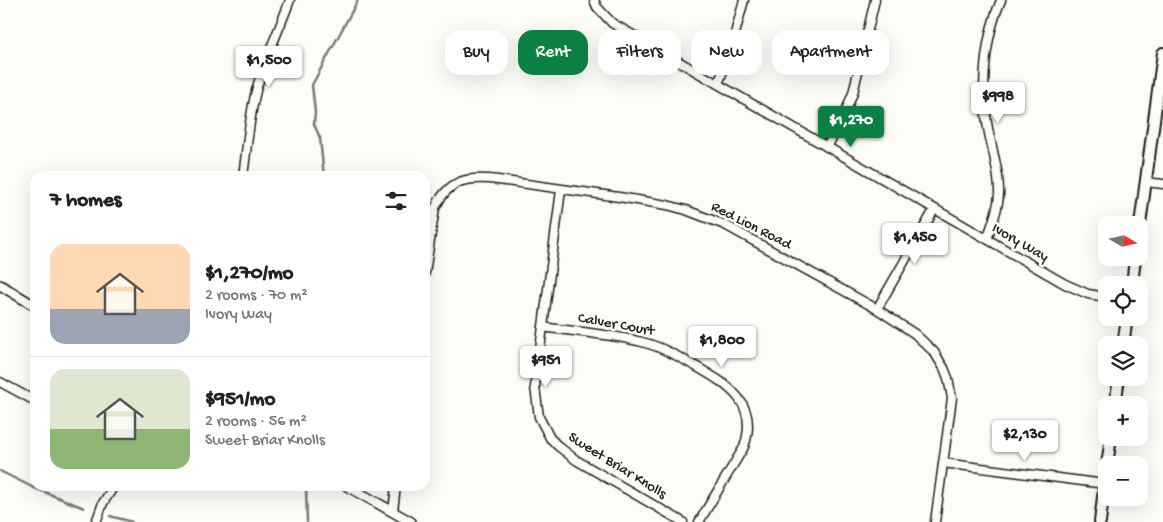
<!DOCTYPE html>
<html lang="en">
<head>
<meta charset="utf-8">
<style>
  body { margin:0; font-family:"Gochi Hand",sans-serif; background:#f6f6f6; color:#222; height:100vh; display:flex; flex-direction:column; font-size:19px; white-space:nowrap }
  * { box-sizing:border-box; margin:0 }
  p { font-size:16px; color:#767676 }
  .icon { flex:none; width:28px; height:28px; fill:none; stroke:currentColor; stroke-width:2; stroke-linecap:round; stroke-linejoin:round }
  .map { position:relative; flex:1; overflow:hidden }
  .details { position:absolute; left:30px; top:171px; width:400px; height:320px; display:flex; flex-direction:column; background:#fff; border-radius:15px; box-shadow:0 5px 20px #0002 }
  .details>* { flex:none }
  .guide { position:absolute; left:445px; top:30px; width:475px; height:45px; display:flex; gap:10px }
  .needle { width:32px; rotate:99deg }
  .fabs { position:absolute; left:1098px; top:216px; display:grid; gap:10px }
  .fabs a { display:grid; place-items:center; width:50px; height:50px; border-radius:10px; background:#fff; box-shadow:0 5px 20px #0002; font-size:25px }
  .price { position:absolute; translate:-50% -42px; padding:0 11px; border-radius:5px; background:#fff; color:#222; font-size:16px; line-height:32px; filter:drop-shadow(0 1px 2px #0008) }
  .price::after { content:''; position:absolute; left:50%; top:30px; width:15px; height:11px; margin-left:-8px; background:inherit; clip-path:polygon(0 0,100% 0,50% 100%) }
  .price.selected { background:#0b8043; color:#fff }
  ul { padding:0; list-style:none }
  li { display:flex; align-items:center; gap:15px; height:125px; padding:0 20px }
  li+li { border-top:1px solid #e0e0e0 }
  li span { display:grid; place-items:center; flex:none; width:140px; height:100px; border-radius:15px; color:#555 }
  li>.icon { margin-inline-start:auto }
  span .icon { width:60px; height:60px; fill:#fffc; stroke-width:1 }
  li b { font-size:21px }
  h2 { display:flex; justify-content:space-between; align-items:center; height:60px; padding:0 20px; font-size:21px }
  .tag { padding:0 18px; border-radius:15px; background:#fff; box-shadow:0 5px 20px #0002; font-size:18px; line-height:45px }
  .tag.selected { background:#0b8043; color:#fff }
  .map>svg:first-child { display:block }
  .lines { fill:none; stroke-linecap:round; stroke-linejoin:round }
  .stream { stroke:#797876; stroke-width:2.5 }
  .minor-casing { stroke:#1c1c1c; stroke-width:11 }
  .tertiary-casing { stroke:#1c1c1c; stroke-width:12 }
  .secondary-casing { stroke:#1c1c1c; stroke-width:14 }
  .minor { stroke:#fdfcf7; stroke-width:8 }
  .tertiary { stroke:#fdfcf7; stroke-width:9 }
  .secondary { stroke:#fdfcf7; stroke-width:10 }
  .labels { text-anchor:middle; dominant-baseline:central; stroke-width:5; stroke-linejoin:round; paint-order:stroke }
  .street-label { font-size:15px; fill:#1c1c1c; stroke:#fdfcf7 }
</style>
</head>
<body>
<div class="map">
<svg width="1163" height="522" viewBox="0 0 1163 522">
  <rect width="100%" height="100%" fill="#fdfcf7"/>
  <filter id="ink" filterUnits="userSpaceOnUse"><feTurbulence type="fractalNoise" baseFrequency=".02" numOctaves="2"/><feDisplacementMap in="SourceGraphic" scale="10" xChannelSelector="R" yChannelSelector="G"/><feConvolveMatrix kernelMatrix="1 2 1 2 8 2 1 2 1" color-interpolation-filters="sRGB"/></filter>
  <g filter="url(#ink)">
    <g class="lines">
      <g class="stream">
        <path d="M324,176L320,138L314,124L315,112L312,85L358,0"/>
        <path d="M0,471L32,487L84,508"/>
        <path d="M306,486L307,522"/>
        <path d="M110,516L132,522"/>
      </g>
      <g class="minor-casing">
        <g id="minor">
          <path d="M594,0L597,7L612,23L1065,284L1088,294L1106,297"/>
          <path d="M718,84L729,56L744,0"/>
          <path d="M827,147L841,123L853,93L875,0"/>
          <path d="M243,176C247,148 249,119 256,91C264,60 279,31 290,0"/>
          <path d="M1146,182L1163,184"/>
          <path d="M561,190L535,387L539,417L550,438L558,446L576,460L683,522"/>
          <path d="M987,239C992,225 998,211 999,195C1000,169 989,142 986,116C981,78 986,35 1001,0"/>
          <path d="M425,273L435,208C449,179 468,176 498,180L619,197L667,205L686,210L725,225L877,309L915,334L934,352L944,368L948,378L952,398L935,522"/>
          <path d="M877,309L934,210"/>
          <path d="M543,327C576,332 610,334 642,342C662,347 679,357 697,367C730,386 759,404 744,447L699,522"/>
          <path d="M0,382L35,401"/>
          <path d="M943,463L1105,484"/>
          <path d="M393,511L396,486"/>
          <path d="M96,522L103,503L114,486"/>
        </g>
      </g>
      <g class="tertiary-casing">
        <g id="tertiary">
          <path d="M0,285L35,306"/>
          <path d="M347,486L411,522"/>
        </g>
      </g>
      <g class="secondary-casing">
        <g id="secondary">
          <path d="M1139,232L1163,53"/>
          <path d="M1132,285L1135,258"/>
          <path d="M1123,345L1127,318"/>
          <path d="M1115,405L1119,378"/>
          <path d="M1107,465L1111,438"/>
          <path d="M1100,522L1106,472"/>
        </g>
      </g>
      <use href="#minor" class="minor"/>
      <use href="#tertiary" class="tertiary"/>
      <use href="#secondary" class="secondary"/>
    </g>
  </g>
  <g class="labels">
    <g class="street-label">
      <text transform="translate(751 226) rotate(27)">Red Lion Road</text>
      <text transform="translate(1020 243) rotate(30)">Ivory Way</text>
      <text transform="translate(616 325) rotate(10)">Calver Court</text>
      <text transform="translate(617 466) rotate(32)">Sweet Briar Knolls</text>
    </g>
  </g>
</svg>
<div class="fabs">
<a><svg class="needle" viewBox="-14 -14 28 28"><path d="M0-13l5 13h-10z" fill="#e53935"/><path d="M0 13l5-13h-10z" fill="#767676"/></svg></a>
<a><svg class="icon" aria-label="locate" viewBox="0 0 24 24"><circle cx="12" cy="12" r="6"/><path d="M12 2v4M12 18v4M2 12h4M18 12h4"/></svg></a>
<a><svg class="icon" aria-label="layers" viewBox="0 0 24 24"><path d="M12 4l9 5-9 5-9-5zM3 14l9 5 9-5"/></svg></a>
<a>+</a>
<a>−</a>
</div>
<b class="price" style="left:269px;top:88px">$1,500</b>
<b class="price" style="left:998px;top:124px">$998</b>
<b class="price selected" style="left:851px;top:148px">$1,270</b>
<b class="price" style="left:915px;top:265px">$1,450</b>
<b class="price" style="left:722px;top:368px">$1,800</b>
<b class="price" style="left:546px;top:388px">$951</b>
<b class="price" style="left:1025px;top:462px">$2,130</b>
<div class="guide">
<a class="tag">Buy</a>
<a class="tag selected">Rent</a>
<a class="tag">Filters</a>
<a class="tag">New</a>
<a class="tag">Apartment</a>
</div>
<section class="details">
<h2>7 homes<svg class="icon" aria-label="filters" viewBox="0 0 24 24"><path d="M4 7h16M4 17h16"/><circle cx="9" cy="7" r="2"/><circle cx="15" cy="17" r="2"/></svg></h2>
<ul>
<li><span style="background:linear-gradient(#ffd9b3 65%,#9aa5b1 0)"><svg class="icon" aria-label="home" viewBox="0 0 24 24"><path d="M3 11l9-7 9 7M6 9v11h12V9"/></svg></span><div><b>$1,270/mo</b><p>2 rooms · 70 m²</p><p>Ivory Way</p></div></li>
<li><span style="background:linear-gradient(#dfe7d0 60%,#8fb573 0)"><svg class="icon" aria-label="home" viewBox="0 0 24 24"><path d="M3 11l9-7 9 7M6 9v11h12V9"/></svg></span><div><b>$951/mo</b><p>2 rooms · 56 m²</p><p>Sweet Briar Knolls</p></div></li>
</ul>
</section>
</div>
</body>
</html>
